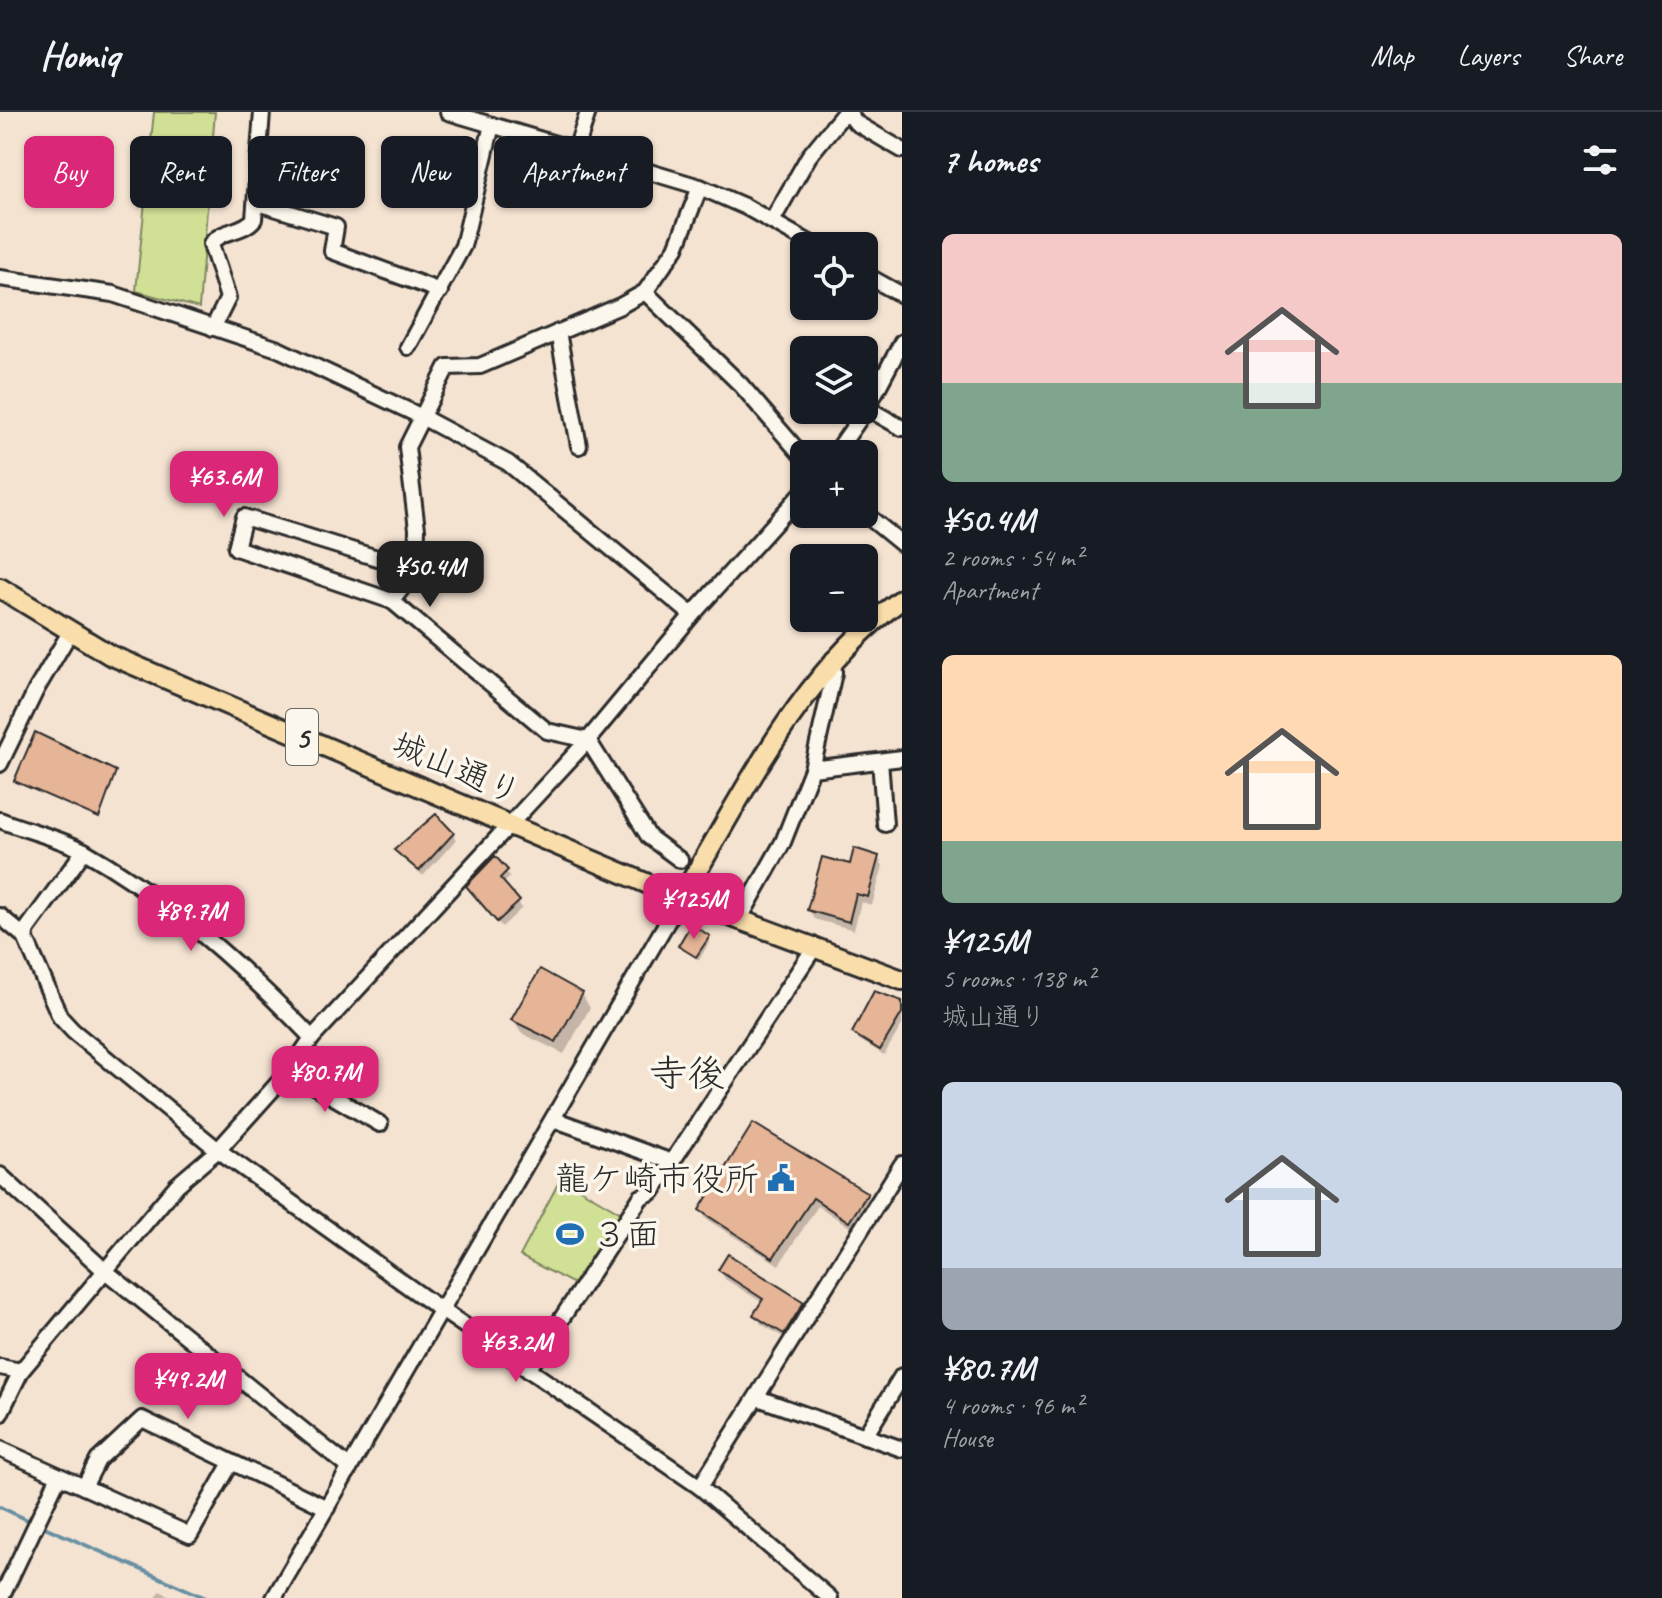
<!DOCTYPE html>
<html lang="en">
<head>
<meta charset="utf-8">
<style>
  body { margin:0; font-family:Caveat,"Klee One",sans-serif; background:#20242c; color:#f1f3f6; height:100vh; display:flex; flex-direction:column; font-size:30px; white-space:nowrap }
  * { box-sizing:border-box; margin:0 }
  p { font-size:26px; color:#9ea1a6 }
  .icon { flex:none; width:44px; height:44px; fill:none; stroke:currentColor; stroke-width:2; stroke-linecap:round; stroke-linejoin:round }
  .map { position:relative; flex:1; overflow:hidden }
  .side { display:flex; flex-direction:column; background:#171b24; width:760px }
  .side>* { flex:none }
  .hud { position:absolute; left:24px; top:24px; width:758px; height:72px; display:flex; gap:16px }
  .buttons { position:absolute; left:790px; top:120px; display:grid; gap:16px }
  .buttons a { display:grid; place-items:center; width:88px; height:88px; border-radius:12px; background:#171b24; box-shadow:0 2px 6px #0004; font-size:40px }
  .price { position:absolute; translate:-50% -68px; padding:0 18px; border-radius:16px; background:#db2777; color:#fff; font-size:26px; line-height:52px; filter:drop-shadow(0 2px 4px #0008) }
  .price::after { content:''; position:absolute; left:50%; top:48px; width:24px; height:18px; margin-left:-12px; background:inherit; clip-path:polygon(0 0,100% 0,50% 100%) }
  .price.active { background:#222; color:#fff }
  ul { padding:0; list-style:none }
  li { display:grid; align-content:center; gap:16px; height:424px; padding:0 40px }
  li span { display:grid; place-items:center; height:248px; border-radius:12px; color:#555 }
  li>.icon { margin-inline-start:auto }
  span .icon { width:144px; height:144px; fill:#fffc; stroke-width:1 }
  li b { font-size:34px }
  h2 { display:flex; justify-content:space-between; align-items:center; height:96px; padding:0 40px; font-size:34px }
  .tag { padding:0 28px; border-radius:12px; background:#171b24; box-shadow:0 2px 6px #0004; font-size:28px; line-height:72px }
  .tag.active { background:#db2777; color:#fff }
  header { display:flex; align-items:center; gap:48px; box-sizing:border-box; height:112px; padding:0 40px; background:#171b24; border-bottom:2px solid #363941 }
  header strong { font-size:38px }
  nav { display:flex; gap:44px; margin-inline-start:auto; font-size:28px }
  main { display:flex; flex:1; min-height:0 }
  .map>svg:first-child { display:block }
  .green { fill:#d0e195; stroke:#7e8660; stroke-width:2 }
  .shadow { fill:#0003 }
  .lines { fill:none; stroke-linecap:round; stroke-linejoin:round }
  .stream { stroke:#6790a2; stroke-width:4 }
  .building { fill:#e6b597; stroke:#2b2b2b; stroke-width:2 }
  .minor-casing { stroke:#2b2b2b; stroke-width:20 }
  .major-casing { stroke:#2b2b2b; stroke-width:24 }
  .minor { stroke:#fbf7ec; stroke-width:14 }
  .major { stroke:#f9deab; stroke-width:18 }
  .labels { text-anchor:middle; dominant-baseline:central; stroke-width:7; stroke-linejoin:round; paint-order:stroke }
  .shield { fill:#fbf7ec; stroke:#696865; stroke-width:2 }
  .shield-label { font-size:32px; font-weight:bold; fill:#2b2b2b }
  .street-label { font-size:34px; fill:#2b2b2b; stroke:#fbf7ec }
  .poi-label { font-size:34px; fill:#2b2b2b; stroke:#fbf7ec; text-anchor:end }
  .quarter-label { font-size:38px; fill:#2b2b2b; stroke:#fbf7ec }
</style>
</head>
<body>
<header>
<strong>Homiq</strong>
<nav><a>Map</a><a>Layers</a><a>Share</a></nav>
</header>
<main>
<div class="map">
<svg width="902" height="1486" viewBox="0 0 902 1486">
  <rect width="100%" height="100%" fill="#f5e3d2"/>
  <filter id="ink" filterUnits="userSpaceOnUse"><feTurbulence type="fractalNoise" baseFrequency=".0125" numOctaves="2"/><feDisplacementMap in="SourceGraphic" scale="16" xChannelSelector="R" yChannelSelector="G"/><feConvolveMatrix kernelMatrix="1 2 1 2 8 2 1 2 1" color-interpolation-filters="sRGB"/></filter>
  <g filter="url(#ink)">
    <g class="green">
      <path d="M154,0H215L199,196L136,179Z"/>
      <path d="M561,1066L621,1101L576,1173L520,1144Z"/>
    </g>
    <g class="shadow">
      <path d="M453,722L456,728L423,764L397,738Z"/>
      <path d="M878,745L883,754L872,793L861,790L854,818L814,807L809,798Z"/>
      <path d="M506,759L510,765L503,772L522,796L502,815L472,781Z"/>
      <path d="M708,825L710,829L699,848L680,834Z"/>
      <path d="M582,882L590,896L564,942L521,921L513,908Z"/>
      <path d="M902,891V913L884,943L858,927L854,921Z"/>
      <path d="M754,1014L867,1083L872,1092L854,1118L818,1094L779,1153L706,1107L701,1098Z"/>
      <path d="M720,1158L802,1191L808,1200L790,1229L761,1212L756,1203L763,1191L725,1167Z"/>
      <path d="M160,1479L174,1486H156Z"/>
    </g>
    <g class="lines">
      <g class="stream">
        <path d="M0,1395L32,1410"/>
        <path d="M40,1413L206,1486"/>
      </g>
    </g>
    <g class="building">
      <path d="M35,620L116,659L99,706L14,669Z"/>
      <path d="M436,702L454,721L419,759L394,738Z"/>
      <path d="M854,736L879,744L868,785L856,782L849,810L807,798L822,745L850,752Z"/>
      <path d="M495,744L508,758L500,766L520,789L497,810L466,774Z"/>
      <path d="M691,812L710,824L696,845L678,834Z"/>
      <path d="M540,857L583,881L556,930L511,908Z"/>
      <path d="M874,879L902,889V901L880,938L852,921Z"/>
      <path d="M753,1011L868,1081L849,1110L813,1086L773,1146L699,1098Z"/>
      <path d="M728,1142L804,1190L784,1222L753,1203L763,1187L718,1158Z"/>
    </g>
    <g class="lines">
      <g class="minor-casing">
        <g id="minor">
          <path d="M448,0L700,75L746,95L815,134"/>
          <path d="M848,0L856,11L902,38"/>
          <path d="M576,38L588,0"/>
          <path d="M258,91L336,115L332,139L440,179"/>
          <path d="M772,109L809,44L845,0"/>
          <path d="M864,162L902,183"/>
          <path d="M0,166L113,182L278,237L420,304L508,351L692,503"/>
          <path d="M645,180L741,273L804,346"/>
          <path d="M213,216L228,186L211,132C222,117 243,121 254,107L262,0"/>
          <path d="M558,220L579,334"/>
          <path d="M408,235L463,134L492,13"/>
          <path d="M867,296L902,316"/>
          <path d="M835,342L867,296L902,230"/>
          <path d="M864,401L902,432"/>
          <path d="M392,489L236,436L244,405L416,458"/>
          <path d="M880,649L885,712"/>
          <path d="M0,652L36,578L69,522"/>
          <path d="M812,657L902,646"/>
          <path d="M0,708C27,719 61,726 86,740C170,788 246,857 312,926"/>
          <path d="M84,739L27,817L25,825L60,905L73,919L218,1038L430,1190L700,1375L830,1486"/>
          <path d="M680,748L649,725L588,628L547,619L392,489L416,458L417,417L407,335L447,255L480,254L620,194L645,180L676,136L700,75"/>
          <path d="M0,804L25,825"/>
          <path d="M739,808L783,730L812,657L834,561L833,547"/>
          <path d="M289,959L380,1012"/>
          <path d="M553,1007L672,1050"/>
          <path d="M0,1063L104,1158L350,1356"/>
          <path d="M0,1255L21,1259L177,1073L218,1038L289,959L312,926L588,628L692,503L804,379"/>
          <path d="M528,1258L641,1085L652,1080L814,836"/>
          <path d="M758,1286L902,1337"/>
          <path d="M0,1302L21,1259"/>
          <path d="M865,1324L902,1264"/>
          <path d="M0,1337L190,1423L231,1351"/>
          <path d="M84,1375L98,1348L142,1307L327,1396"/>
          <path d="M700,1375L902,1052"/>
          <path d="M1,1486L59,1364"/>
          <path d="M274,1486L681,786"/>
        </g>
      </g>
      <g class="major-casing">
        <g id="major">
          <path d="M0,476L110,543L681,786L902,868"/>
          <path d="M681,786C746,679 799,562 902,487"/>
        </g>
      </g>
      <use href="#minor" class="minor"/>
      <use href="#major" class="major"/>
    </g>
  </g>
  <defs>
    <g id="civic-bare" transform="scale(2.16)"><path d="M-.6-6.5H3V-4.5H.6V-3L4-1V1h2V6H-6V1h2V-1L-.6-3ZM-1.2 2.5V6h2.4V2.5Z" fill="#1f6fb2" stroke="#fbf7ec" stroke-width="2.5" paint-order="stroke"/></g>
    <g id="stadium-bare" transform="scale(2.16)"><path d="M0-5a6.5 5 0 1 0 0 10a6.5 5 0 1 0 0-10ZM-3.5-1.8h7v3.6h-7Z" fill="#1f6fb2" stroke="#fbf7ec" stroke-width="2.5" paint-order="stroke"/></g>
  </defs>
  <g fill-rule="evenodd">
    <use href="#civic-bare" x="781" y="1066"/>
    <use href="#stadium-bare" x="570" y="1122"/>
  </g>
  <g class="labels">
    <rect class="shield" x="286" y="597" width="32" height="56" rx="6"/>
    <g class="shield-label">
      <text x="302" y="625">5</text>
    </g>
    <g class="street-label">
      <text transform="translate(457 656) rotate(23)">城山通り</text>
    </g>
    <g class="poi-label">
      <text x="759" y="1066">龍ケ崎市役所</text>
      <text x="592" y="1122" text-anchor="start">３面</text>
    </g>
    <g class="quarter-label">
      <text x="687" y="961">寺後</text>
    </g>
  </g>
</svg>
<div class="buttons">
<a><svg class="icon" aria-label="locate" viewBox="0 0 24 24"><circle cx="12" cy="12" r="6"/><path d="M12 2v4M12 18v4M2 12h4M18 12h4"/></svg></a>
<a><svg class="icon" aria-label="layers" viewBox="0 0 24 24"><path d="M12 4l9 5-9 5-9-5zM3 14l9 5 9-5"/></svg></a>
<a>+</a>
<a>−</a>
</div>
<b class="price" style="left:224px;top:407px">¥63.6M</b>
<b class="price active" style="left:430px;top:497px">¥50.4M</b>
<b class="price" style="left:694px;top:829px">¥125M</b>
<b class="price" style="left:191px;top:841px">¥89.7M</b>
<b class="price" style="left:325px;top:1002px">¥80.7M</b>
<b class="price" style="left:516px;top:1272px">¥63.2M</b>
<b class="price" style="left:188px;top:1309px">¥49.2M</b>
<div class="hud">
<a class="tag active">Buy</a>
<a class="tag">Rent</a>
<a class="tag">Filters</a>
<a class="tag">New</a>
<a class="tag">Apartment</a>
</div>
</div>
<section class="side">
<h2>7 homes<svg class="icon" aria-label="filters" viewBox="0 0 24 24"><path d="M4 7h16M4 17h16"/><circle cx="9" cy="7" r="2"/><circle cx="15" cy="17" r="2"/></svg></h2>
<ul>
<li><span style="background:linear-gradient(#f6c9c9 60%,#7fa58c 0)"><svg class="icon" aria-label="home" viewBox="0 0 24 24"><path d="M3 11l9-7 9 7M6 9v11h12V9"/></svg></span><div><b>¥50.4M</b><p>2 rooms · 54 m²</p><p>Apartment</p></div></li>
<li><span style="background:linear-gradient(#ffd9b3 75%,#7fa58c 0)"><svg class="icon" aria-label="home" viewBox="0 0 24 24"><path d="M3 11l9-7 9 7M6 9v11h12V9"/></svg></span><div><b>¥125M</b><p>5 rooms · 138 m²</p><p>城山通り</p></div></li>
<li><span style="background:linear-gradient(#c9d6e8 75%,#9aa5b1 0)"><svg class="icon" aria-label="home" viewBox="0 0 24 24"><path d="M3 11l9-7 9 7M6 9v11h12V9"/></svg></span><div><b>¥80.7M</b><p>4 rooms · 96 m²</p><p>House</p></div></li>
</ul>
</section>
</main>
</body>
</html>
